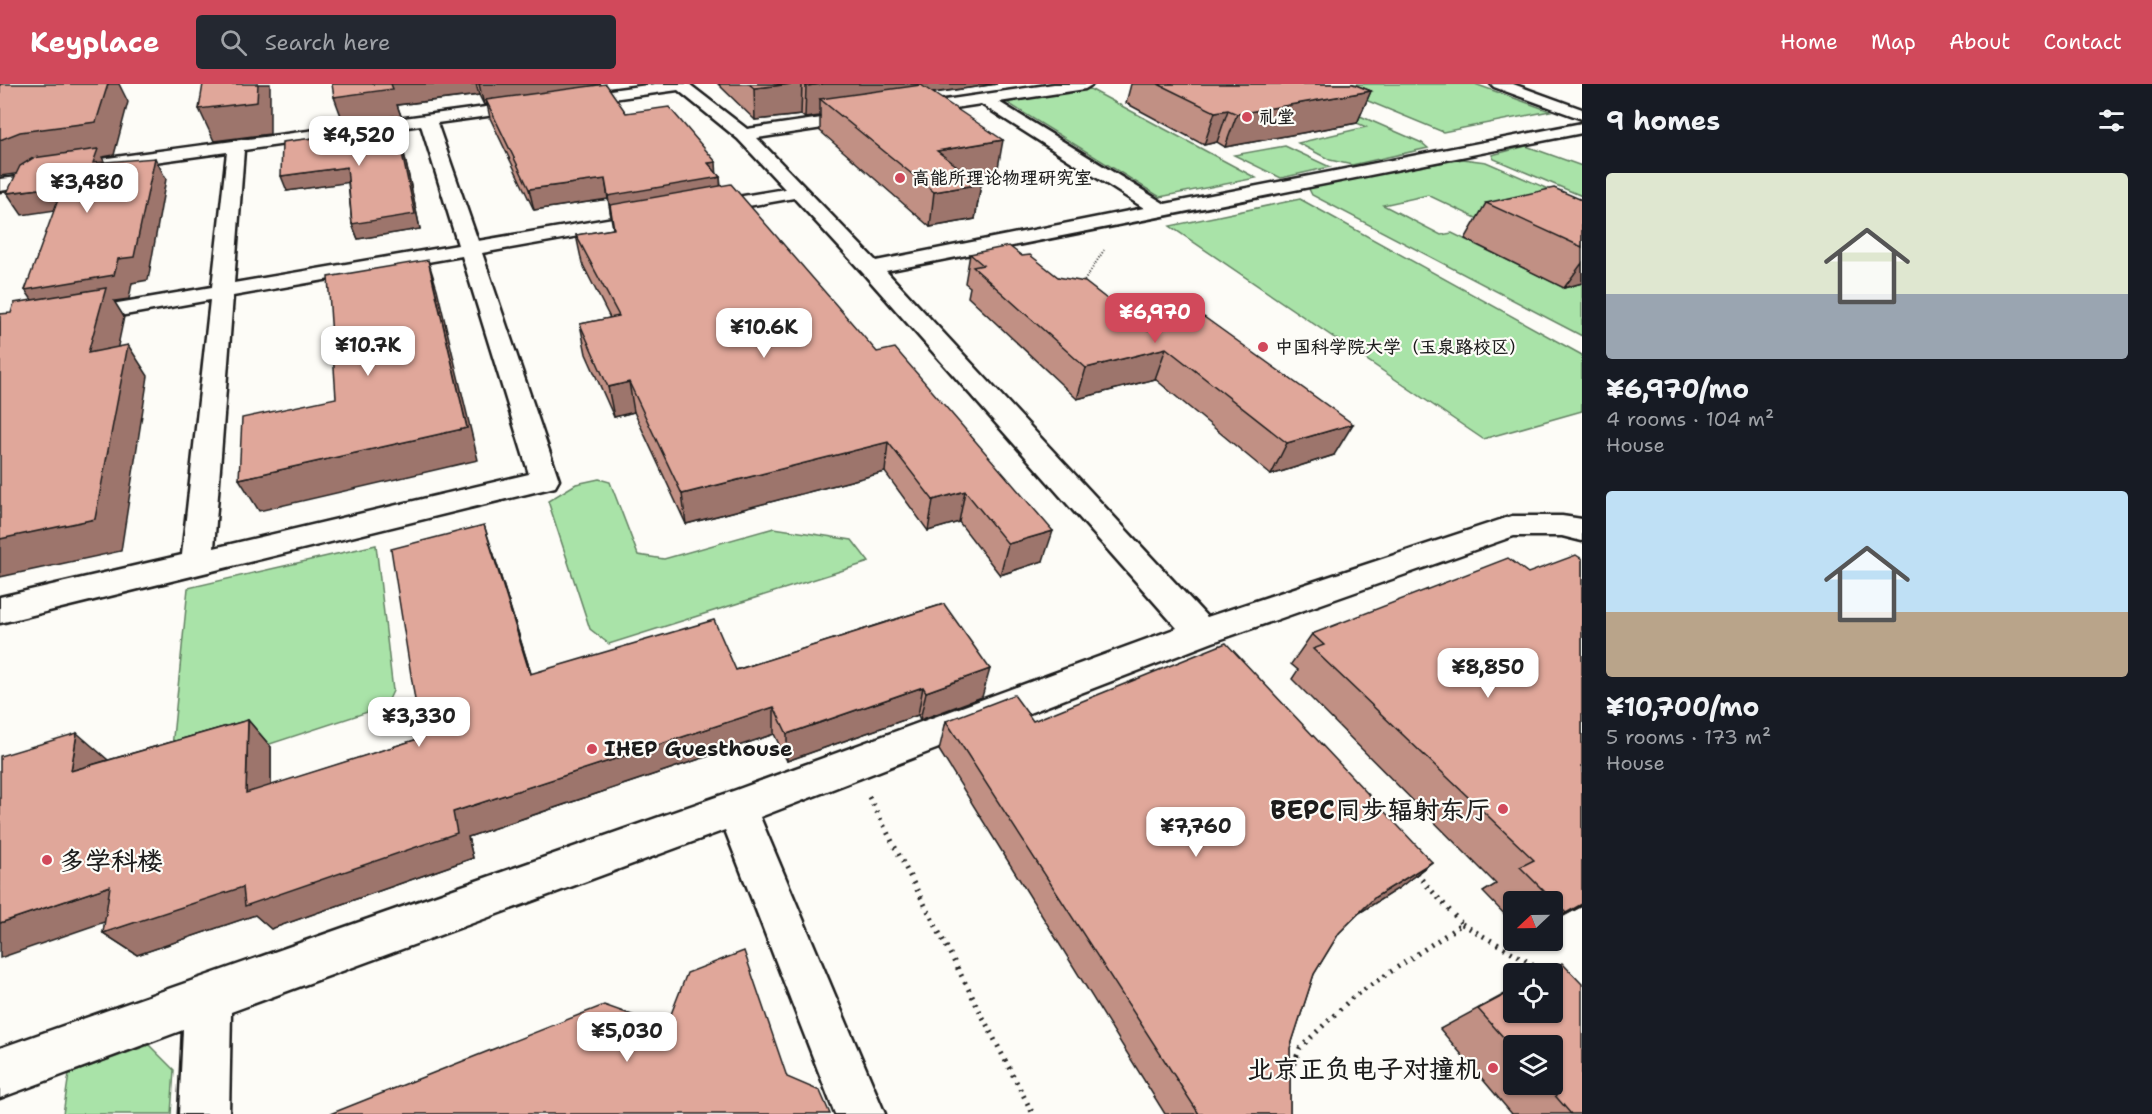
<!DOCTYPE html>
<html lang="en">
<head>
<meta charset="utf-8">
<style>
  body { margin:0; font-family:"Shantell Sans","LXGW WenKai TC",sans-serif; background:#242831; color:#f1f3f6; height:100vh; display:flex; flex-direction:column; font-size:22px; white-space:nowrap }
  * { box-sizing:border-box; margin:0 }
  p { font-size:20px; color:#9ea1a6 }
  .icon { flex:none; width:33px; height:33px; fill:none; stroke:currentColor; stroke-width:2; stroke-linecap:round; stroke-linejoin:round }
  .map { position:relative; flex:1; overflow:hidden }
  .side { display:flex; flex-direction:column; background:#171b24; width:570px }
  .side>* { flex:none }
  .needle { width:39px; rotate:248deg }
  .tools { position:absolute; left:1503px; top:807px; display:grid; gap:12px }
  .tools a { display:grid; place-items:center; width:60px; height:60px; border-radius:6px; background:#171b24; box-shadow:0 2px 4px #0004; font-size:30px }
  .price { position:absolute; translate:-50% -51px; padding:0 14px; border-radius:12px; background:#fff; color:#222; font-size:20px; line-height:39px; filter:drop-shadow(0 2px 3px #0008) }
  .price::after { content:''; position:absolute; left:50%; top:36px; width:18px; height:14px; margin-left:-9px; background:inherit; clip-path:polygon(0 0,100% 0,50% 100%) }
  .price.on { background:#d1495b; color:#fff }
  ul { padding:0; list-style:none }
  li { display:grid; align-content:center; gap:12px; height:318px; padding:0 24px }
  li span { display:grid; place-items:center; height:186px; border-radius:6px; color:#555 }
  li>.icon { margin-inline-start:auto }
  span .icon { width:108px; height:108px; fill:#fffc; stroke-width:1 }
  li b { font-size:26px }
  h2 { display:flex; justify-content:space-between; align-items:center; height:72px; padding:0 24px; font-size:26px }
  header { display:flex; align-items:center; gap:36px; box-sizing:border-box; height:84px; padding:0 30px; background:#d1495b; color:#fff }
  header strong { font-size:28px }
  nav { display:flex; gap:33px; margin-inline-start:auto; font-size:21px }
  .search { width:420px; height:54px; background:#242831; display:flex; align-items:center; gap:15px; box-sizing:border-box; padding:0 21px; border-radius:6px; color:#9ea1a6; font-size:22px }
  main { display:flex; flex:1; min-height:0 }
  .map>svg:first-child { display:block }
  .green { fill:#a9e3a8; stroke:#628062; stroke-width:1.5 }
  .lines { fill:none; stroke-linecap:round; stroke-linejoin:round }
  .street-casing { stroke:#1c1c1c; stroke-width:5 }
  .path-far1 { stroke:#1c1c1c; stroke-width:2; stroke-dasharray:1 2; stroke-linecap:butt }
  .path { stroke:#1c1c1c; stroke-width:5; stroke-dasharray:2 6; stroke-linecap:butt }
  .street { fill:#fdfcf7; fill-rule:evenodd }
  .wall { fill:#c19084; stroke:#1c1c1c; stroke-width:1.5; fill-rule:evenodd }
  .shaded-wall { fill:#9d756c; stroke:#1c1c1c; stroke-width:1.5 }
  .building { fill:#e0a79a; stroke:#1c1c1c; stroke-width:1.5 }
  .poi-dot { fill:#d1495b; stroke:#fdfcf7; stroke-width:2 }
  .labels { text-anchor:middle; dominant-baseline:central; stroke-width:4.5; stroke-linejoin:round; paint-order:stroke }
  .far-poi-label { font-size:18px; font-weight:bold; fill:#1c1c1c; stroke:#fdfcf7; text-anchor:start }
  .poi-label { font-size:21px; font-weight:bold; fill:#1c1c1c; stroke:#fdfcf7; text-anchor:start }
  .near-poi-label { font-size:26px; font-weight:bold; fill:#1c1c1c; stroke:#fdfcf7; text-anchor:end }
</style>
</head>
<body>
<header>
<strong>Keyplace</strong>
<div class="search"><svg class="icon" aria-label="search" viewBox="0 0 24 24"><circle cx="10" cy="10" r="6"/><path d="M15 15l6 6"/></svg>Search here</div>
<nav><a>Home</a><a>Map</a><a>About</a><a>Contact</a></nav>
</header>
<main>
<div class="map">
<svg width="1582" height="1030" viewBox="0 0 1582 1030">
  <rect width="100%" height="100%" fill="#fdfcf7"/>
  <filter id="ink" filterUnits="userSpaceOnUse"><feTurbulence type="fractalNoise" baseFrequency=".0167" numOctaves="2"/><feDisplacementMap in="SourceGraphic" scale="12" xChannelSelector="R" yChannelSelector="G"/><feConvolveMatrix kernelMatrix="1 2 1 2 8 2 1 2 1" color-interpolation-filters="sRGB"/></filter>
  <g filter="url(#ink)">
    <g class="green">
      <path d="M1327,0H1475L1550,27L1443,48Z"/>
      <path d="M1090,5L1256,94L1160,113L1006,18Z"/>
      <path d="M1351,28L1422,59L1428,64L1352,81L1330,76L1298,59L1366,43L1337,30Z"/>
      <path d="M1285,62L1330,83L1281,94L1234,71Z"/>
      <path d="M1526,62L1582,82V112L1494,75L1492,71Z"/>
      <path d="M1463,75L1486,78L1569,114L1478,135L1428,111L1383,121L1441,151L1452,149L1564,204L1582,199V252L1312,111L1309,105L1315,101Z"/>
      <path d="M1300,115L1582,271V327L1483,355L1170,142Z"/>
      <path d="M599,395L610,398L638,471L664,475L774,444L852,456L869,478L609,560L590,545L548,417L576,400Z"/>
      <path d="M376,461L393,607L386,622L169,693L188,504Z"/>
      <path d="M149,961L174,986L171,1030H63L69,990Z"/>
    </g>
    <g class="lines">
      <g class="street-casing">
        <g id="street">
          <path d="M655,0H689L747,45L1054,0H1093L1085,5L999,18L1165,120L1582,39V49L886,187L1207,533L1512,432H1562L1582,435V457L1562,452H1514L1213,558L760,733L885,1030H835L725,746L231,928L229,1030H179L183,946L0,1014V964L736,706L1177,544L863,189L794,114L482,169L559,396L555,403L0,539V513L182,471L210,216L0,253V239L212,203L227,68L46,93L31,102L0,107V95L19,93L41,83ZM678,6L738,55L785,105L478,157L437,39ZM981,20L1144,124L876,177L757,54ZM421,41L458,161L234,199L244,66ZM462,172L529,390L214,464L233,212Z"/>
          <path d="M1491,0H1513L1582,25V35L1494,3Z"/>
        </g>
      </g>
      <path class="path-far1" d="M1081,202L1104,166"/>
      <g class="path">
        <path d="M869,713L1033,1030"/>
        <path d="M1462,840L1550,890"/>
        <path d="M1288,995L1300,964L1353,913L1462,840L1413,786"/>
      </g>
      <use href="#street" class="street"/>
    </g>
    <g class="wall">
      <path d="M332,0H600L626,29L716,89L720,93L721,102L1043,477L1000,491L959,438L928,447L885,388L686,440L634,328L614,333L586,270L580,240L610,234L582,179L576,151L613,145L608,115L534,126L490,34L487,20L484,21L479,11L397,21L401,32L394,33L399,46L420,145L358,155L352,140L348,98L287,107L344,50V39Z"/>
      <path d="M718,0H997L934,9L997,89L973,94L981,100L975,135L930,143L820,47V32L805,34L801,31L755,36Z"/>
      <path d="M1131,0H1353L1371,7L1357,39L1225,63L1217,58L1204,61L1126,19Z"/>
      <path d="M1582,116V199L1564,204L1465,155L1486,119Z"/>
      <path d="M970,170L1022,172L1147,246L1334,371L1271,391L1155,295L1077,315L968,213L970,203L965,199Z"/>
      <path d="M494,471L531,590L736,586L944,520L982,613L920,636L918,631L787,677L774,650L468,753L473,774L271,845L255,831L137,871L103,849L105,838L108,676L248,636L271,663V702L421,654Z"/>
      <path d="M1582,475V822L1552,838V818H1514V840L1483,808L1496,800L1292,595L1298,586L1291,580L1312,550Z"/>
      <path d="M946,637H1033L1432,778L1399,804L1359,829L1339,849L1314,890L1290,964V1030H1165L939,666Z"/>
      <path d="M1514,905V928L1582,1030H1512L1440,945ZM1514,962L1552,1000H1514Z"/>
    </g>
    <g class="shaded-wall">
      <path d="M108,0H119L128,18L114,71L102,73L109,87L22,89L0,92V56Z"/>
      <path d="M258,0H270V50L214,57L199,25Z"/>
      <path d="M391,0H476L479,11L397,21L401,32L394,33L399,46L420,145L358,155L352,140L344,40L334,13Z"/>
      <path d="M479,0H600V5L486,16L487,20L484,21Z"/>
      <path d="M792,0H802L801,31L755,36L754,4Z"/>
      <path d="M823,0H997L903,13L820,15V32L805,34L806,2Z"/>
      <path d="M1371,7L1357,39L1225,63L1237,30Z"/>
      <path d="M1228,26L1217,58L1204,61L1215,28Z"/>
      <path d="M1003,56L997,89L933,101L937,67Z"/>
      <path d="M155,74L166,95L148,196L132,199L129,215L114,217L124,233L110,300L42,230L25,206Z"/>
      <path d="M716,78L717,94L720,93L721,114L611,132L608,112L708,79Z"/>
      <path d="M347,83L352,98L287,107L281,92Z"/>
      <path d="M605,95L608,115L534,126L529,105Z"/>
      <path d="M981,100L975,135L930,143L934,108Z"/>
      <path d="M63,102L76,123L22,131L7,109Z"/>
      <path d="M428,176L437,205L478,376L259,427L239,395L467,344Z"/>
      <path d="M1582,179V199L1564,204Z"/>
      <path d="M128,261L148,292L121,467L0,493V455Z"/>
      <path d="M1166,264L1155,295L1077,315L1086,284Z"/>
      <path d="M629,298L634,328L614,333L608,303Z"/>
      <path d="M1353,340L1334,371L1271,391L1287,359Z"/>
      <path d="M888,358L885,388L686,440L682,410Z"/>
      <path d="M965,407L959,438L928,447L933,416Z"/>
      <path d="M484,441L494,471L540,618L530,590Z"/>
      <path d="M1053,447L1043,477L1000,491L1008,460Z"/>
      <path d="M990,585L982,613L920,636L926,608Z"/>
      <path d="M923,603L918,631L787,677V650Z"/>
      <path d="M774,623V650L468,753L473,774L271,845L255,831L137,871L103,849L453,728Z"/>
      <path d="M248,636L271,663V735L246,709Z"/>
      <path d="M77,649L108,676L71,687Z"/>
      <path d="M1432,778L1399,804L1345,838L1375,813Z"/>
      <path d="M110,802L142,825L0,874V839Z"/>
      <path d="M1582,820V822L1552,838V837Z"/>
    </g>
    <g class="building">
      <path d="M0,0H108L96,38L20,48L0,56Z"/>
      <path d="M203,0H258L257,18L199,25Z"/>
      <path d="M332,0H391L393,5L334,13Z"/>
      <path d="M606,0L626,29L669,23L716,78L708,79L720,93L608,112L605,95L529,105L486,16Z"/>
      <path d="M749,0H792L754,4Z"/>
      <path d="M803,0H823L806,2Z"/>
      <path d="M1158,0H1353L1371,7L1237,30L1228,26L1215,28Z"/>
      <path d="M921,1L1003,56L937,67L981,100L934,108L820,15Z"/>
      <path d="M394,32L415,130L352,140L347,83L281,92L282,58L344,50L342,40Z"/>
      <path d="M98,65L93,79L155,74L134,173L118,175L114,191L25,206L63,102L7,109L20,82L33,74Z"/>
      <path d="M731,100L877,268L895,264L1053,447L1008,460L965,407L933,416L888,358L682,410L629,298L608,303L580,240L619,232L576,151L614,145L610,121Z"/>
      <path d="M1554,104L1582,116V163L1486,119Z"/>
      <path d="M1009,162L1022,172L1030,171L1058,193L1085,198L1147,246L1204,233L1353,340L1287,359L1166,264L1086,284L973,183L983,181L970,170Z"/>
      <path d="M428,176L467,344L239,395L242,334L336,314L328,193Z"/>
      <path d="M106,204L88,269L128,261L95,435L0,455V230L11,229L14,219Z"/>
      <path d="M484,441L530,590L714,536L736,586L944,520L990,585L926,608L923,603L787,650L774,623L453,728L457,749L245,822L243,803L103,849L110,802L0,839V672L77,649L71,687L248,636L246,709L421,654L391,465Z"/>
      <path d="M1576,471L1582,475V820L1566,829L1520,783L1534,776L1313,565L1324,561L1312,550L1508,474L1528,489Z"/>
      <path d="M1226,559L1432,778L1375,813L1339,849L1314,890L1290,964V1030H1199L946,637L1014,611L1033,637Z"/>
      <path d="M744,867L787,993L820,1007L830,1030H330L604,921L666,943L687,889Z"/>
      <path d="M1562,879L1582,900V1030H1571L1545,1000H1552V962H1514V965L1478,925L1514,906V928H1552V890H1543Z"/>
    </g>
  </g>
  <g class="poi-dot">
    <circle cx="1247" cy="33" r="6"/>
    <circle cx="900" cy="94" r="6"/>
    <circle cx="1263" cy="263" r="6"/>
    <circle cx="592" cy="665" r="6"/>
    <circle cx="1503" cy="725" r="6"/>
    <circle cx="47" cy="776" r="6"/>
    <circle cx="1493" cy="984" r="6"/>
  </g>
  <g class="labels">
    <g class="far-poi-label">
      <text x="1259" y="33">礼堂</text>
      <text x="912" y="94">高能所理论物理研究室</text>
      <text x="1275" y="263">中国科学院大学（玉泉路校区）</text>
    </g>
    <g class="poi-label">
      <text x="604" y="665">IHEP Guesthouse</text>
    </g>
    <g class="near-poi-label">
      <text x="1491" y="725">BEPC同步辐射东厅</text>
      <text x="59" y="776" text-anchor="start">多学科楼</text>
      <text x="1481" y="984">北京正负电子对撞机</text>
    </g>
  </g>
</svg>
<div class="tools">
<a><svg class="needle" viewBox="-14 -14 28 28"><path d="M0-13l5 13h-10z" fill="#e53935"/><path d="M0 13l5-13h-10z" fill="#9ea1a6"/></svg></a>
<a><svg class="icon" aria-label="locate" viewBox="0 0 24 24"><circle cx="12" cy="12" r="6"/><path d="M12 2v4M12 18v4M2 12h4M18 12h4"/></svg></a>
<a><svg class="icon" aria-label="layers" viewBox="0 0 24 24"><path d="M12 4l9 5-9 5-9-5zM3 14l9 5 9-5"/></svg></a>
</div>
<b class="price" style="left:359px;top:83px">¥4,520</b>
<b class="price" style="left:87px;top:130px">¥3,480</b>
<b class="price on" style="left:1155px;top:260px">¥6,970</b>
<b class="price" style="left:764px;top:275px">¥10.6K</b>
<b class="price" style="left:368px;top:293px">¥10.7K</b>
<b class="price" style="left:1488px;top:615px">¥8,850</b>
<b class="price" style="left:419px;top:664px">¥3,330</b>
<b class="price" style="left:1196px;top:774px">¥7,760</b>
<b class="price" style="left:627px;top:979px">¥5,030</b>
</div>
<section class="side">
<h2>9 homes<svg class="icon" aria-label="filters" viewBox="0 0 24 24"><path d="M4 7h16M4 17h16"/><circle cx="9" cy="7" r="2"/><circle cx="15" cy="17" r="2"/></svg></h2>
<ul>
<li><span style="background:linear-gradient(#dfe7d0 65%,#9aa5b1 0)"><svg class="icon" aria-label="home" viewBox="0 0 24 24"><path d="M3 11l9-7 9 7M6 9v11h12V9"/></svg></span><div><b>¥6,970/mo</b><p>4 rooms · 104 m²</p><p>House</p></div></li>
<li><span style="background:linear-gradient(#bfe0f5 65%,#b9a48a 0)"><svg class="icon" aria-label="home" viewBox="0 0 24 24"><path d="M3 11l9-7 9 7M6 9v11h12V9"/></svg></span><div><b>¥10,700/mo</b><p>5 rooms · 173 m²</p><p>House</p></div></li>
</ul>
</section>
</main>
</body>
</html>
